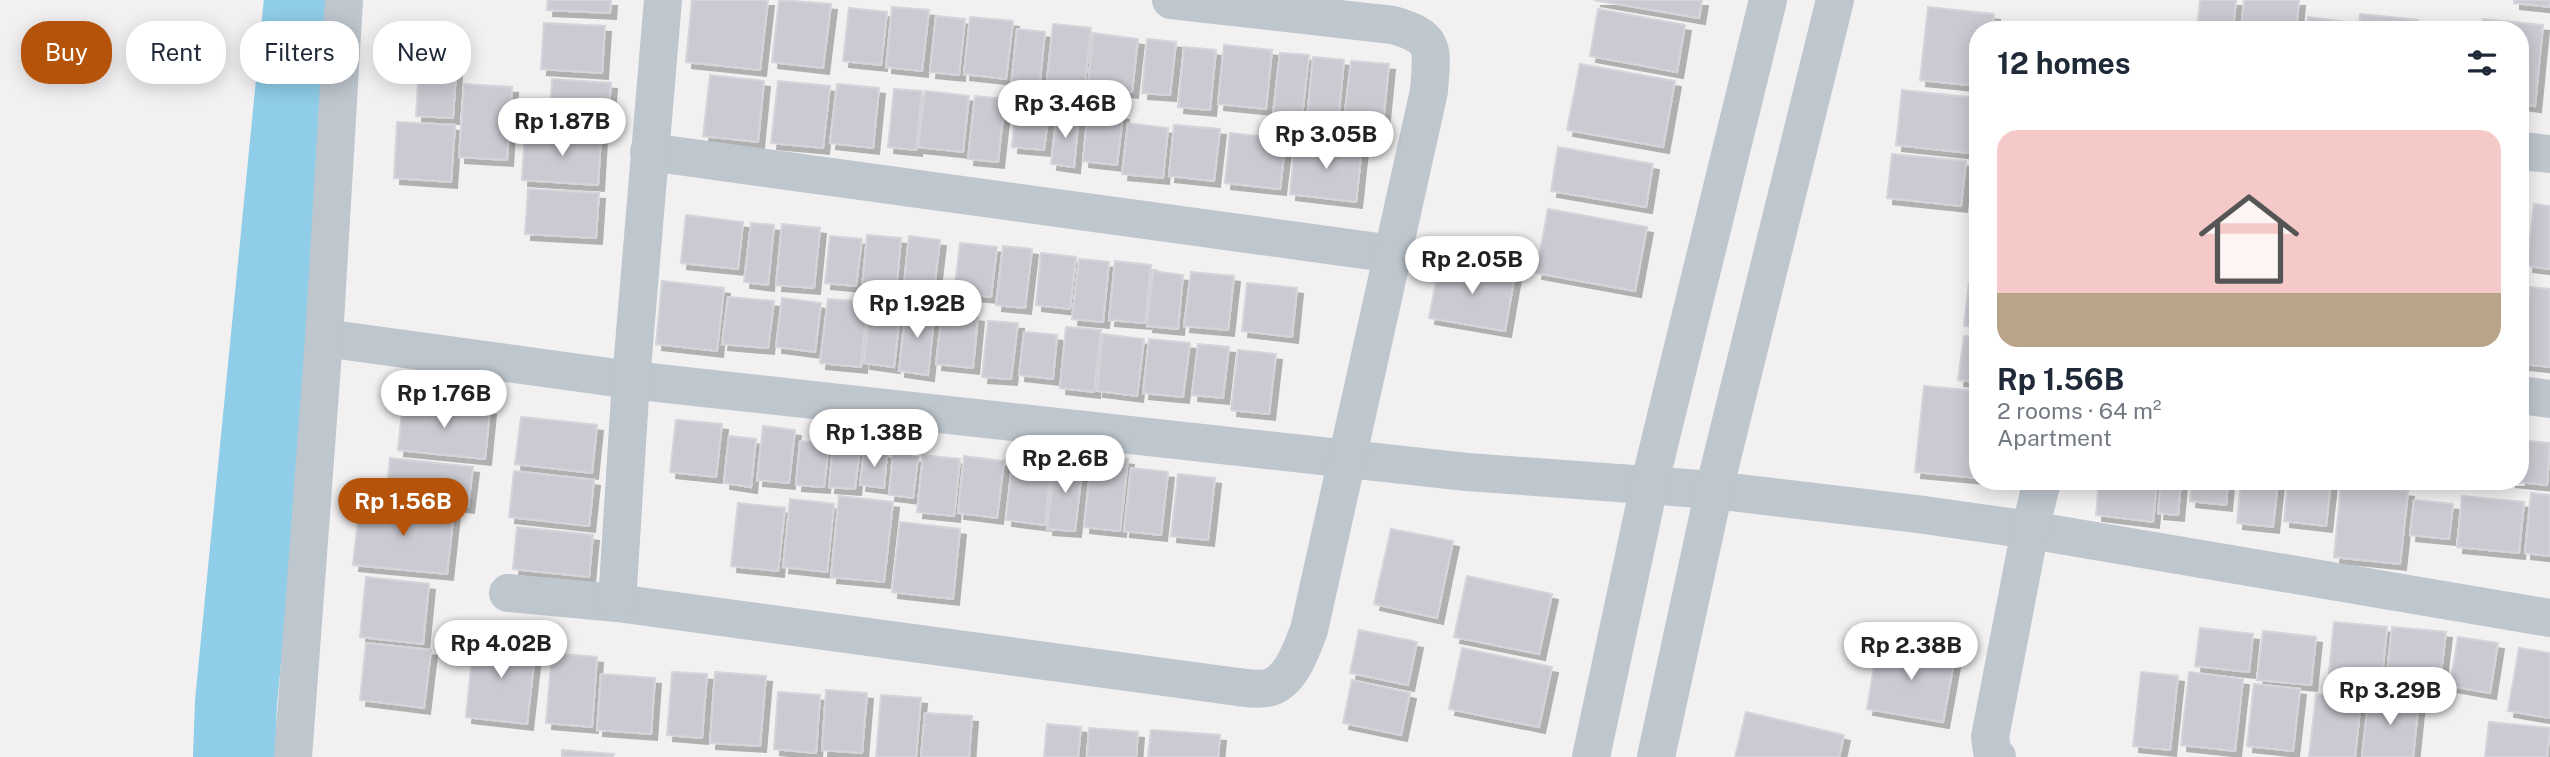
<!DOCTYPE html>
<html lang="en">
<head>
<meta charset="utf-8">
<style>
  body { margin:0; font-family:"Public Sans",sans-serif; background:#f2f2f3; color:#1f2937; height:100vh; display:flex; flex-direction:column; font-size:26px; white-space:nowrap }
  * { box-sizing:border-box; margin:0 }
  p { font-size:23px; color:#747a83 }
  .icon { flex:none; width:38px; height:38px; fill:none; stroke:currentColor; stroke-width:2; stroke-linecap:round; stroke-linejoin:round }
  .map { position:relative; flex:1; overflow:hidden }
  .drawer { position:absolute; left:1969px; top:21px; width:560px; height:469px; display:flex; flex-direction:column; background:#fff; border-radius:28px; box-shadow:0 4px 18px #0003 }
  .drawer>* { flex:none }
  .hud { position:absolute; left:21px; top:21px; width:665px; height:63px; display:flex; gap:14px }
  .price { position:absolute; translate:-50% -60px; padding:0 16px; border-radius:24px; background:#fff; color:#222; font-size:23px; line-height:46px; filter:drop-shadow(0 2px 4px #0008) }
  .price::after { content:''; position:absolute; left:50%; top:42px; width:21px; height:16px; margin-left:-10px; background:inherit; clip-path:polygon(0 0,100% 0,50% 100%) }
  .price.active { background:#b45309; color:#fff }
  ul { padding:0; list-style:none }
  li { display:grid; align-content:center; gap:14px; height:371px; padding:0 28px }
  li span { display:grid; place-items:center; height:217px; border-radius:21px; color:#555 }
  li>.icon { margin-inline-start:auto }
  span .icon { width:126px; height:126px; fill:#fffc; stroke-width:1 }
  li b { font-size:30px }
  h2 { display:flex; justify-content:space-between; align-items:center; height:84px; padding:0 28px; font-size:30px }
  .chip { padding:0 24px; border-radius:28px; background:#fff; box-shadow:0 4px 18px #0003; font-size:24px; line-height:63px }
  .chip.active { background:#b45309; color:#fff }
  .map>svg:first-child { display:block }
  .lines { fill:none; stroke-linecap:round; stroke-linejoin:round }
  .river { stroke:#8fcde9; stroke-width:82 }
  .building { fill:#cacbd2; stroke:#d4d5db; stroke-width:2; filter:url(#shadow) }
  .street { stroke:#bec6ce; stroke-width:38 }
</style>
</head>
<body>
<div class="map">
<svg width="2550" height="757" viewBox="0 0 2550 757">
  <defs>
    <filter id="shadow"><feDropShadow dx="6" dy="6" stdDeviation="0" flood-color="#0004"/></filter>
  </defs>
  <rect width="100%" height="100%" fill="#f2f0f0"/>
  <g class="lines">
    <path class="river" d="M234,757L236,702L305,0"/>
  </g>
  <g class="building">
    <path d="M548,0H611L610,13L547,10Z"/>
    <path d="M692,0H768L760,70L686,62Z"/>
    <path d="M779,0L831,4L823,68L772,62Z"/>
    <path d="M1594,0H1702L1699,18Z"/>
    <path d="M2200,0H2236L2233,30H2197Z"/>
    <path d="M2244,0H2299L2296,30H2241Z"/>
    <path d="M2514,0H2550V7L2514,3Z"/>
    <path d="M892,7L929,10L922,71L886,67Z"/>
    <path d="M1928,7L1994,14L1993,30H1978V86L1920,80Z"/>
    <path d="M849,8L887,12L881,65L843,61Z"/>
    <path d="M1598,9L1685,25L1677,72L1590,56Z"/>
    <path d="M2360,14L2418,20L2417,30H2359Z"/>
    <path d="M936,16L965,19L959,75L930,72Z"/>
    <path d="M970,17L1013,21L1006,79L964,74Z"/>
    <path d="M2308,17L2354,23V30H2307Z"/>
    <path d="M2483,19L2543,25L2535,106L2520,104V30H2482Z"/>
    <path d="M544,23L605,26L602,73L541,69Z"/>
    <path d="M1053,24L1091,28L1084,92L1046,89Z"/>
    <path d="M1017,29L1045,32L1039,90L1011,87Z"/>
    <path d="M1093,33L1138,39L1132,92L1088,87Z"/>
    <path d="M1147,39L1176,42L1170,95L1142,93Z"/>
    <path d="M1224,45L1272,50L1266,109L1218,104Z"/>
    <path d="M1184,47L1216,50L1210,110L1178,107Z"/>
    <path d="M1280,53L1309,55L1302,117L1273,114Z"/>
    <path d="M420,56L457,58L453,118L416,116Z"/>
    <path d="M1313,57L1344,60L1338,122L1307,119Z"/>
    <path d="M1351,61L1389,64L1383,124L1344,120Z"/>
    <path d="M1580,64L1675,81L1663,147L1567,130Z"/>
    <path d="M710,75L764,81L758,142L703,136Z"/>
    <path d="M552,79L611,83L608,119L550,116Z"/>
    <path d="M778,81L830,86L823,148L771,143Z"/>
    <path d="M464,84L512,87L507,160L459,157Z"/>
    <path d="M837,84L879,88L873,148L830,143Z"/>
    <path d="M894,89L922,91L916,150L888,147Z"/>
    <path d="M1902,90L1978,98V154L1896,145Z"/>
    <path d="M925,91L969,96L963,152L918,147Z"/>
    <path d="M975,96L1005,99L998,162L968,159Z"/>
    <path d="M1016,106L1049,110L1044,150L1012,147Z"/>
    <path d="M1088,110L1123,114L1117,165L1083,161Z"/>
    <path d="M1057,113L1079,115L1074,167L1051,164Z"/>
    <path d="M397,122L455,125L451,182L394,178Z"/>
    <path d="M1128,123L1168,128L1163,178L1122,174Z"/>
    <path d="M1174,125L1220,129L1214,181L1169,176Z"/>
    <path d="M525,132L601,136L598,185L522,180Z"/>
    <path d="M1230,133L1286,139L1280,189L1225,183Z"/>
    <path d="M1295,141L1362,147L1356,202L1290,194Z"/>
    <path d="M1558,147L1653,164L1646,207L1551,191Z"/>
    <path d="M1892,154L1966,161L1961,206L1887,198Z"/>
    <path d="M528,189L599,193L596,238L525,234Z"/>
    <path d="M2534,204L2550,206V269L2527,266Z"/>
    <path d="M1548,209L1647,227L1635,291L1536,273Z"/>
    <path d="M686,215L743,222L738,269L681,263Z"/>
    <path d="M751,223L774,225L768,285L744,282Z"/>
    <path d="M782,224L820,228L814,288L776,285Z"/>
    <path d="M867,235L901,238L896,292L862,289Z"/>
    <path d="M830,236L862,239L856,286L825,283Z"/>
    <path d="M909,236L940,240L933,298L903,294Z"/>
    <path d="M960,243L997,247L991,297L954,293Z"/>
    <path d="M1003,246L1032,249L1025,308L996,305Z"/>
    <path d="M1041,253L1076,257L1070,309L1036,305Z"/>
    <path d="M1079,259L1109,262L1103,322L1072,319Z"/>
    <path d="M1115,261L1151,265L1145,323L1109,320Z"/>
    <path d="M1440,261L1515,274L1505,331L1429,318Z"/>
    <path d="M1153,271L1183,275L1178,329L1147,326Z"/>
    <path d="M1191,272L1234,276L1228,330L1184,326Z"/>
    <path d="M662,281L724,288L717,351L656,344Z"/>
    <path d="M1247,283L1297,288L1292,337L1242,331Z"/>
    <path d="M1969,283L1978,284V327L1964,326Z"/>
    <path d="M2530,287L2550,289V367L2523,364Z"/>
    <path d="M728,297L774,301L768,348L722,344Z"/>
    <path d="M782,298L821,303L815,352L776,347Z"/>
    <path d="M828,299L867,302L861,367L820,363Z"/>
    <path d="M870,304L901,307L894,367L864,363Z"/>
    <path d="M906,306L935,308L928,375L899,371Z"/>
    <path d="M942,312L978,316L973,368L936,364Z"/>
    <path d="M988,321L1018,323L1011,379L982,377Z"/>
    <path d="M1066,327L1101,330L1094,392L1060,388Z"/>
    <path d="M1024,332L1057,335L1053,379L1019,375Z"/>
    <path d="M1103,334L1144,339L1137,396L1097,391Z"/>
    <path d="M1964,336L1978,337V382L1958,380Z"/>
    <path d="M1149,339L1190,343L1183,397L1143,393Z"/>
    <path d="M1198,344L1229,347L1223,398L1192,395Z"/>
    <path d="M1238,350L1276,354L1269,414L1231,410Z"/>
    <path d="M1924,386L1978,391V478L1915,472Z"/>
    <path d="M403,400L490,409L485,459L398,450Z"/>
    <path d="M521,417L597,425L592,473L515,464Z"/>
    <path d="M676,420L722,424L716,477L670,472Z"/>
    <path d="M763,426L795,430L789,483L757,480Z"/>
    <path d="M729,436L756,439L751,487L724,483Z"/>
    <path d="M2520,440L2550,443L2547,485L2509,481H2520Z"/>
    <path d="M800,441L829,444L824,487L796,485Z"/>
    <path d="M833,445L860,448L855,489L829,487Z"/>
    <path d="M864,451L887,453L884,488L860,485Z"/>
    <path d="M893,454L918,457L913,498L889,495Z"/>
    <path d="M923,455L960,459L954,516L917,512Z"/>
    <path d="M964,456L1004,461L997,518L958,513Z"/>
    <path d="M1092,456L1128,459L1120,531L1084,527Z"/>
    <path d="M390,458L473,467L468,507L386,498Z"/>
    <path d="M1055,458L1083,461L1075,531L1047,529Z"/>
    <path d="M1012,464L1051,467L1045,525L1006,520Z"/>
    <path d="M1131,468L1168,472L1161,535L1124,531Z"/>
    <path d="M514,471L594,480L589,526L509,517Z"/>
    <path d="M1178,474L1215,478L1208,540L1171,536Z"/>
    <path d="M2099,481H2157L2153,522L2096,515Z"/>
    <path d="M2161,481H2181L2178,515L2158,513Z"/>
    <path d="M2192,481H2228L2226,505L2190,501Z"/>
    <path d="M2241,481H2278L2273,527L2237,523Z"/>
    <path d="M2288,481H2331L2326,526L2284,521Z"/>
    <path d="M2341,484L2408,491L2400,564L2334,557Z"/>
    <path d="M2531,493L2550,495V556L2525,553Z"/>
    <path d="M839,496L893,502L884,582L831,577Z"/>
    <path d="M2462,496L2524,502L2519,553L2457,547Z"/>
    <path d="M790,499L834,504L827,572L783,567Z"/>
    <path d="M2414,500L2453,504L2449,539L2410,535Z"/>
    <path d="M360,501L454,511L447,574L353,565Z"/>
    <path d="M738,503L785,508L778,571L731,566Z"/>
    <path d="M900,522L960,529L953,599L892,592Z"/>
    <path d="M517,527L593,535L589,577L513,569Z"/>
    <path d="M1391,529L1453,541L1437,618L1374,604Z"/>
    <path d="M1467,576L1552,594L1539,654L1454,637Z"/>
    <path d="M366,577L429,584L423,644L360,637Z"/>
    <path d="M2334,622L2387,627L2382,678L2329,673Z"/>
    <path d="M2392,627L2446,632L2439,689L2386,683Z"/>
    <path d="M2200,628L2253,634L2249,672L2195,666Z"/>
    <path d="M1359,630L1417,642L1408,685L1350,673Z"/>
    <path d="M2263,631L2316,637L2311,685L2257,680Z"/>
    <path d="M474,637L536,644L527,724L466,717Z"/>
    <path d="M2458,637L2498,643L2490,693L2450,686Z"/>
    <path d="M366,643L431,650L424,708L360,700Z"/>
    <path d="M1878,643L1955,656L1943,722L1867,709Z"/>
    <path d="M1462,648L1552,667L1539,727L1449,709Z"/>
    <path d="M2519,648L2550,653V718L2508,711Z"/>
    <path d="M552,653L597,657L592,727L546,723Z"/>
    <path d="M672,672L707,674L702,738L667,735Z"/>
    <path d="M715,672L766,676L760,746L710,743Z"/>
    <path d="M2141,672L2178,676L2170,750L2133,746Z"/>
    <path d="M2189,672L2243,679L2235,751L2181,745Z"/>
    <path d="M601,674L655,678L651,734L597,730Z"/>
    <path d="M1352,680L1410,693L1401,735L1343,723Z"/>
    <path d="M2254,684L2300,689L2293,751L2247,746Z"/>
    <path d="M826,690L867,693L862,753L822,750Z"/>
    <path d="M778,692L820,695L816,753L774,749Z"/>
    <path d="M2316,694L2361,699L2355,757H2309Z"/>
    <path d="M881,695L921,698L916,757H876Z"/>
    <path d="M2369,695L2419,700L2413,757H2362Z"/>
    <path d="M1746,712L1844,735L1839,757H1735Z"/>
    <path d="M925,713L972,716L969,757H921Z"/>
    <path d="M2489,722L2550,728L2547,757H2485Z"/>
    <path d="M1047,724L1081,727L1078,757H1044Z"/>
    <path d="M1089,728L1138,732L1136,757H1087Z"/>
    <path d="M1151,730L1220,735L1218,757H1148Z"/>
    <path d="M562,750L614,754L613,757H562Z"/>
  </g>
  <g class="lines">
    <g class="street">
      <path d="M2520,151L2550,154"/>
      <path d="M649,152L1393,254"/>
      <path d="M324,338L631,380L1467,472L1714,490L1917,514L2030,530L2550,618"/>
      <path d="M2520,395L2550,399"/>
      <path d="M508,593L617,603L1238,687C1247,688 1258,690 1267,688C1291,683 1301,650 1309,630L1429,91C1432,48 1437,38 1393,25L1171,0"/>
      <path d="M617,603L631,380L663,0"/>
      <path d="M293,757L324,338L344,0"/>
      <path d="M1591,757L1649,486L1768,0"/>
      <path d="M1656,757L1714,490L1835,0"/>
      <path d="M1997,757L1992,751L1990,737L2030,530L2042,481"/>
    </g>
  </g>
</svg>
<b class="price" style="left:1065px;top:140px">Rp 3.46B</b>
<b class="price" style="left:562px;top:158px">Rp 1.87B</b>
<b class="price" style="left:1326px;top:171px">Rp 3.05B</b>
<b class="price" style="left:1472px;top:296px">Rp 2.05B</b>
<b class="price" style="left:917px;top:340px">Rp 1.92B</b>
<b class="price" style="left:444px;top:430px">Rp 1.76B</b>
<b class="price" style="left:874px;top:469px">Rp 1.38B</b>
<b class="price" style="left:1065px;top:495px">Rp 2.6B</b>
<b class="price active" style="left:403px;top:538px">Rp 1.56B</b>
<b class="price" style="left:501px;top:680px">Rp 4.02B</b>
<b class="price" style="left:1911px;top:682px">Rp 2.38B</b>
<b class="price" style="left:2390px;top:727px">Rp 3.29B</b>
<div class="hud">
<a class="chip active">Buy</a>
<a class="chip">Rent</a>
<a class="chip">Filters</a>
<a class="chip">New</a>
</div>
<section class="drawer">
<h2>12 homes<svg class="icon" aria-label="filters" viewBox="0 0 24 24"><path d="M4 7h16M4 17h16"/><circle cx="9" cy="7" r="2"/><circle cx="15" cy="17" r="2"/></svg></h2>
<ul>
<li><span style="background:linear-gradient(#f6c9c9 75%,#b9a48a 0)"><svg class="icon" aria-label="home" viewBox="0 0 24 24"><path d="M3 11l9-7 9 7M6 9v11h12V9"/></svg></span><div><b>Rp 1.56B</b><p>2 rooms · 64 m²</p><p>Apartment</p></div></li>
</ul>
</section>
</div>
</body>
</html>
